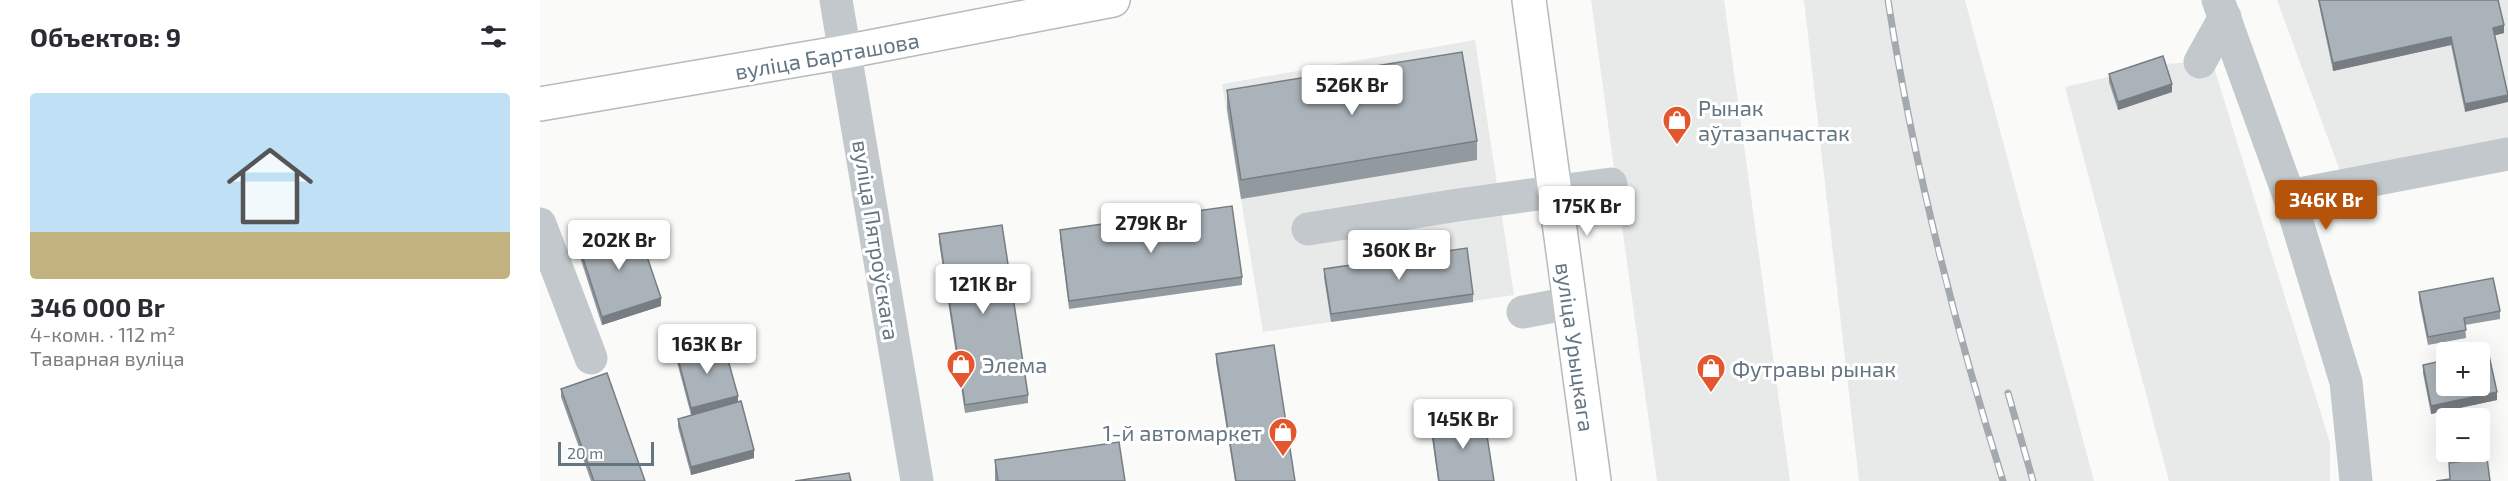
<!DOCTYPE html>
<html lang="ru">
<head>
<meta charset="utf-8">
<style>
  body { margin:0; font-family:"Exo 2",sans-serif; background:#f2f2f3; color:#2b2b33; height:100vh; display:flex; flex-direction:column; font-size:22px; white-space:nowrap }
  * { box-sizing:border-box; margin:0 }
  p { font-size:20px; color:#7c7c81 }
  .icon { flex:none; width:33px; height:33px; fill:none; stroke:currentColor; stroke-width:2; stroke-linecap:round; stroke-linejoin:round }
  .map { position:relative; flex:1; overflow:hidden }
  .panel { display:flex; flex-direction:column; background:#fff; width:540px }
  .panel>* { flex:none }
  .fabs { position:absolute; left:1896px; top:342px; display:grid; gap:12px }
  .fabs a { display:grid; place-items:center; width:54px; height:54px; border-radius:6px; background:#fff; box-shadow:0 6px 24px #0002; font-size:30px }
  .scale { position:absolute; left:18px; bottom:15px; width:96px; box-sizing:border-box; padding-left:6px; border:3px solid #657683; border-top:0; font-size:16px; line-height:21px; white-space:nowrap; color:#657683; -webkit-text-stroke:4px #fff; paint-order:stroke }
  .price { position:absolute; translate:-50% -51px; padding:0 14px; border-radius:6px; background:#fff; color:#222; font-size:20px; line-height:39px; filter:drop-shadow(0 2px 3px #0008) }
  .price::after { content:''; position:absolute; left:50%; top:36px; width:18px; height:14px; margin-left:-9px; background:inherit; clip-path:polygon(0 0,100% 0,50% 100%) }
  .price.on { background:#b45309; color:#fff }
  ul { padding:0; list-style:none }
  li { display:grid; align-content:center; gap:12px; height:318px; padding:0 30px }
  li+li { border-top:2px solid #e1e1e2 }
  li span { display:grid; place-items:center; height:186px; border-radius:6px; color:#555 }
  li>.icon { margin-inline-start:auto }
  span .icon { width:108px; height:108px; fill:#fffc; stroke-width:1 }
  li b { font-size:26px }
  h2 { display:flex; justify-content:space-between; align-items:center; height:72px; padding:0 30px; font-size:26px }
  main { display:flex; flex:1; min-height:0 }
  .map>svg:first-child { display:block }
  .built { fill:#e8e9e9 }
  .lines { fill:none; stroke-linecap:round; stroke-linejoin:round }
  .major-casing { stroke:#b5babe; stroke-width:36 }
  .minor { stroke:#c3c8cc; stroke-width:33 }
  .major { stroke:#fff; stroke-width:33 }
  .rail-casing { stroke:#a2aab0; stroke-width:7 }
  .rail { stroke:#fff; stroke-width:4.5; stroke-dasharray:14; stroke-linecap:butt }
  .wall { fill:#929a9f }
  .shaded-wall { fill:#777d82 }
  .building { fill:#aab3b9; stroke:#777d82; stroke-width:1.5 }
  .labels { text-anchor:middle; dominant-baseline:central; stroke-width:6; stroke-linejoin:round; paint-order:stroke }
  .street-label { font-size:22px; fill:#657683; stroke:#fff }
  .poi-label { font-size:22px; fill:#657683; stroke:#fff; text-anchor:start }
</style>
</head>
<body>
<main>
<section class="panel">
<h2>Объектов: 9<svg class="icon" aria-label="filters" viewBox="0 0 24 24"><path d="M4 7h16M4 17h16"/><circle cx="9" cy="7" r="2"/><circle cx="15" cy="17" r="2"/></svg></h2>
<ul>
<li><span style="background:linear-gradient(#bfe0f5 75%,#c2b280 0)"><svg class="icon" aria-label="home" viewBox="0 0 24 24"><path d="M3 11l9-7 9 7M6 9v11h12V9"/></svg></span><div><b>346 000 Br</b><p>4-комн. · 112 m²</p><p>Таварная вуліца</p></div></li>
</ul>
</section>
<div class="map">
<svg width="1968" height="481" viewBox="0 0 1968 481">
  <rect width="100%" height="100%" fill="#fafaf8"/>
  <g class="built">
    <path d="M1051,0H1184L1250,481H1117Z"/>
    <path d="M1264,0H1425L1554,481H1319Z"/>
    <path d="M1737,0H1968V138L1800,171Z"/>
    <path d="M935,40L974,295L723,332L682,84Z"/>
    <path d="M1672,61L1790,443V481H1629L1525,87L1623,64Z"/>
  </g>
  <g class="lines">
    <g class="major-casing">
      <g id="major">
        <path d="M989,0L1054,481"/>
        <path d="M0,104L304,52L573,0"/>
      </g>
    </g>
    <g class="minor">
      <path d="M296,0L377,481"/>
      <path d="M1678,0L1749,196L1806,382L1816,481"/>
      <path d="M1660,62L1685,17"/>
      <path d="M1749,196L1968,154"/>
      <path d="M0,224L51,358"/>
      <path d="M768,229L918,205L1071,184"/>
      <path d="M983,312L1030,303"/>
    </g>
    <use href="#major" class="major"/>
    <g class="rail-casing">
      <g id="rail">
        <path d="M1348,0C1373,163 1414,323 1463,481"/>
        <path d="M1468,393L1493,481"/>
      </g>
    </g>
    <use href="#rail" class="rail"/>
  </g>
  <g class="wall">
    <path d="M1778,0H1958L1964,33L1955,35L1925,112L1911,45L1793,71Z"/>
    <path d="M1569,74L1632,92L1578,110L1569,82Z"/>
    <path d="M687,90L937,141V160L701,199L687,109Z"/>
    <path d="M520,230L702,277V285L529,309L520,238Z"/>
    <path d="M399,234L488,395V403L425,413L399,242Z"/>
    <path d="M38,243L121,306L62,325L38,251Z"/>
    <path d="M784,269L933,294V302L791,322L784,277Z"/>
    <path d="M1879,292L1960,311V319L1925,325L1926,338L1888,345L1879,300Z"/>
    <path d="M676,354L755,481H695L676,362Z"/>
    <path d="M137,355L198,402L214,458L151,475L138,427V419L151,415L137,362Z"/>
    <path d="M1883,365L1957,400L1891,414L1883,373Z"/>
    <path d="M21,389L105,481H51L21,397Z"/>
    <path d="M891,423L954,481H898L891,431Z"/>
    <path d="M455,460L585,481H455Z"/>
  </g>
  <g class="shaded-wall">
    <path d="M1964,25V33L1953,36V28Z"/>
    <path d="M1911,37V45L1793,71V63Z"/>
    <path d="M1632,84V92L1578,110V102Z"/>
    <path d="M1968,95V102L1925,112V104Z"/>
    <path d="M121,298V306L62,325V317Z"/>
    <path d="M1957,392V400L1891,414V406Z"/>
    <path d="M198,396V404L151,416V408Z"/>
    <path d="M214,450V458L151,475V467Z"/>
  </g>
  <g class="building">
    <path d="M1779,0H1958L1964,25L1953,28L1968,95L1925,104L1911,37L1793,63Z"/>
    <path d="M922,52L937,141L701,180L687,90Z"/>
    <path d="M1623,56L1632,84L1578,102L1569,74Z"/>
    <path d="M692,206L702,277L529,301L520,230Z"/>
    <path d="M96,224L121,298L62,317L38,243Z"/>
    <path d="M462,225L488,395L425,405L399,234Z"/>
    <path d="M927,248L933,294L791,314L784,269Z"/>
    <path d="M1953,278L1960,311L1924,318L1926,330L1888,337L1879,292Z"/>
    <path d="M183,342L198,396L151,408L137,355Z"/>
    <path d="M734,345L755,481H696L676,354Z"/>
    <path d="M1948,351L1957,392L1891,406L1883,365L1906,360V386H1940V353Z"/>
    <path d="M67,373L105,481H54L21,389Z"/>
    <path d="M201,401L214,450L151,467L138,419Z"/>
    <path d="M944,416L954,481H899L891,423Z"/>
    <path d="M579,442L585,481H458L455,460Z"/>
    <path d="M1947,458L1950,481H1896L1910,479L1909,463Z"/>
    <path d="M309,473L311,481H255Z"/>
  </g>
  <defs>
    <g id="shop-pin" transform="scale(1.5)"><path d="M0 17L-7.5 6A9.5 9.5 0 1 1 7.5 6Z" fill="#e4572e" stroke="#fff"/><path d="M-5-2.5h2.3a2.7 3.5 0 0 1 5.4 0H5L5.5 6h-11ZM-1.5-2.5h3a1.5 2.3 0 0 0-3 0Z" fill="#fff"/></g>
  </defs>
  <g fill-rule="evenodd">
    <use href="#shop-pin" x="1137" y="120"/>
    <use href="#shop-pin" x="421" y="364"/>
    <use href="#shop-pin" x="1171" y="368"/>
    <use href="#shop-pin" x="743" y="432"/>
  </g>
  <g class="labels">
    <g class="street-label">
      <text transform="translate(287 55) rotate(-10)">вуліца Барташова</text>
      <text transform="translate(337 240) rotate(81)">вуліца Пятроўскага</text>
      <text transform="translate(1036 347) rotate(82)">вуліца Урыцкага</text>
    </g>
    <g class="poi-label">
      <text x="1158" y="107">Рынак<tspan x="1158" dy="25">аўтазапчастак</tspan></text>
      <text x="442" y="364">Элема</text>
      <text x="1192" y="368">Футравы рынак</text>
      <text x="722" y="432" text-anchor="end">1-й автомаркет</text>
    </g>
  </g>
</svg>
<div class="fabs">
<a>+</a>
<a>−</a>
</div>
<div class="scale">20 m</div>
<b class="price" style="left:812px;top:116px">526K Br</b>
<b class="price on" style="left:1786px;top:231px">346K Br</b>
<b class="price" style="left:1047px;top:237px">175K Br</b>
<b class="price" style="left:611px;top:254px">279K Br</b>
<b class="price" style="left:79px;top:271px">202K Br</b>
<b class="price" style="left:859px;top:281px">360K Br</b>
<b class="price" style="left:443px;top:315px">121K Br</b>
<b class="price" style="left:167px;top:375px">163K Br</b>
<b class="price" style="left:923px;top:450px">145K Br</b>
</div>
</main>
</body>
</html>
